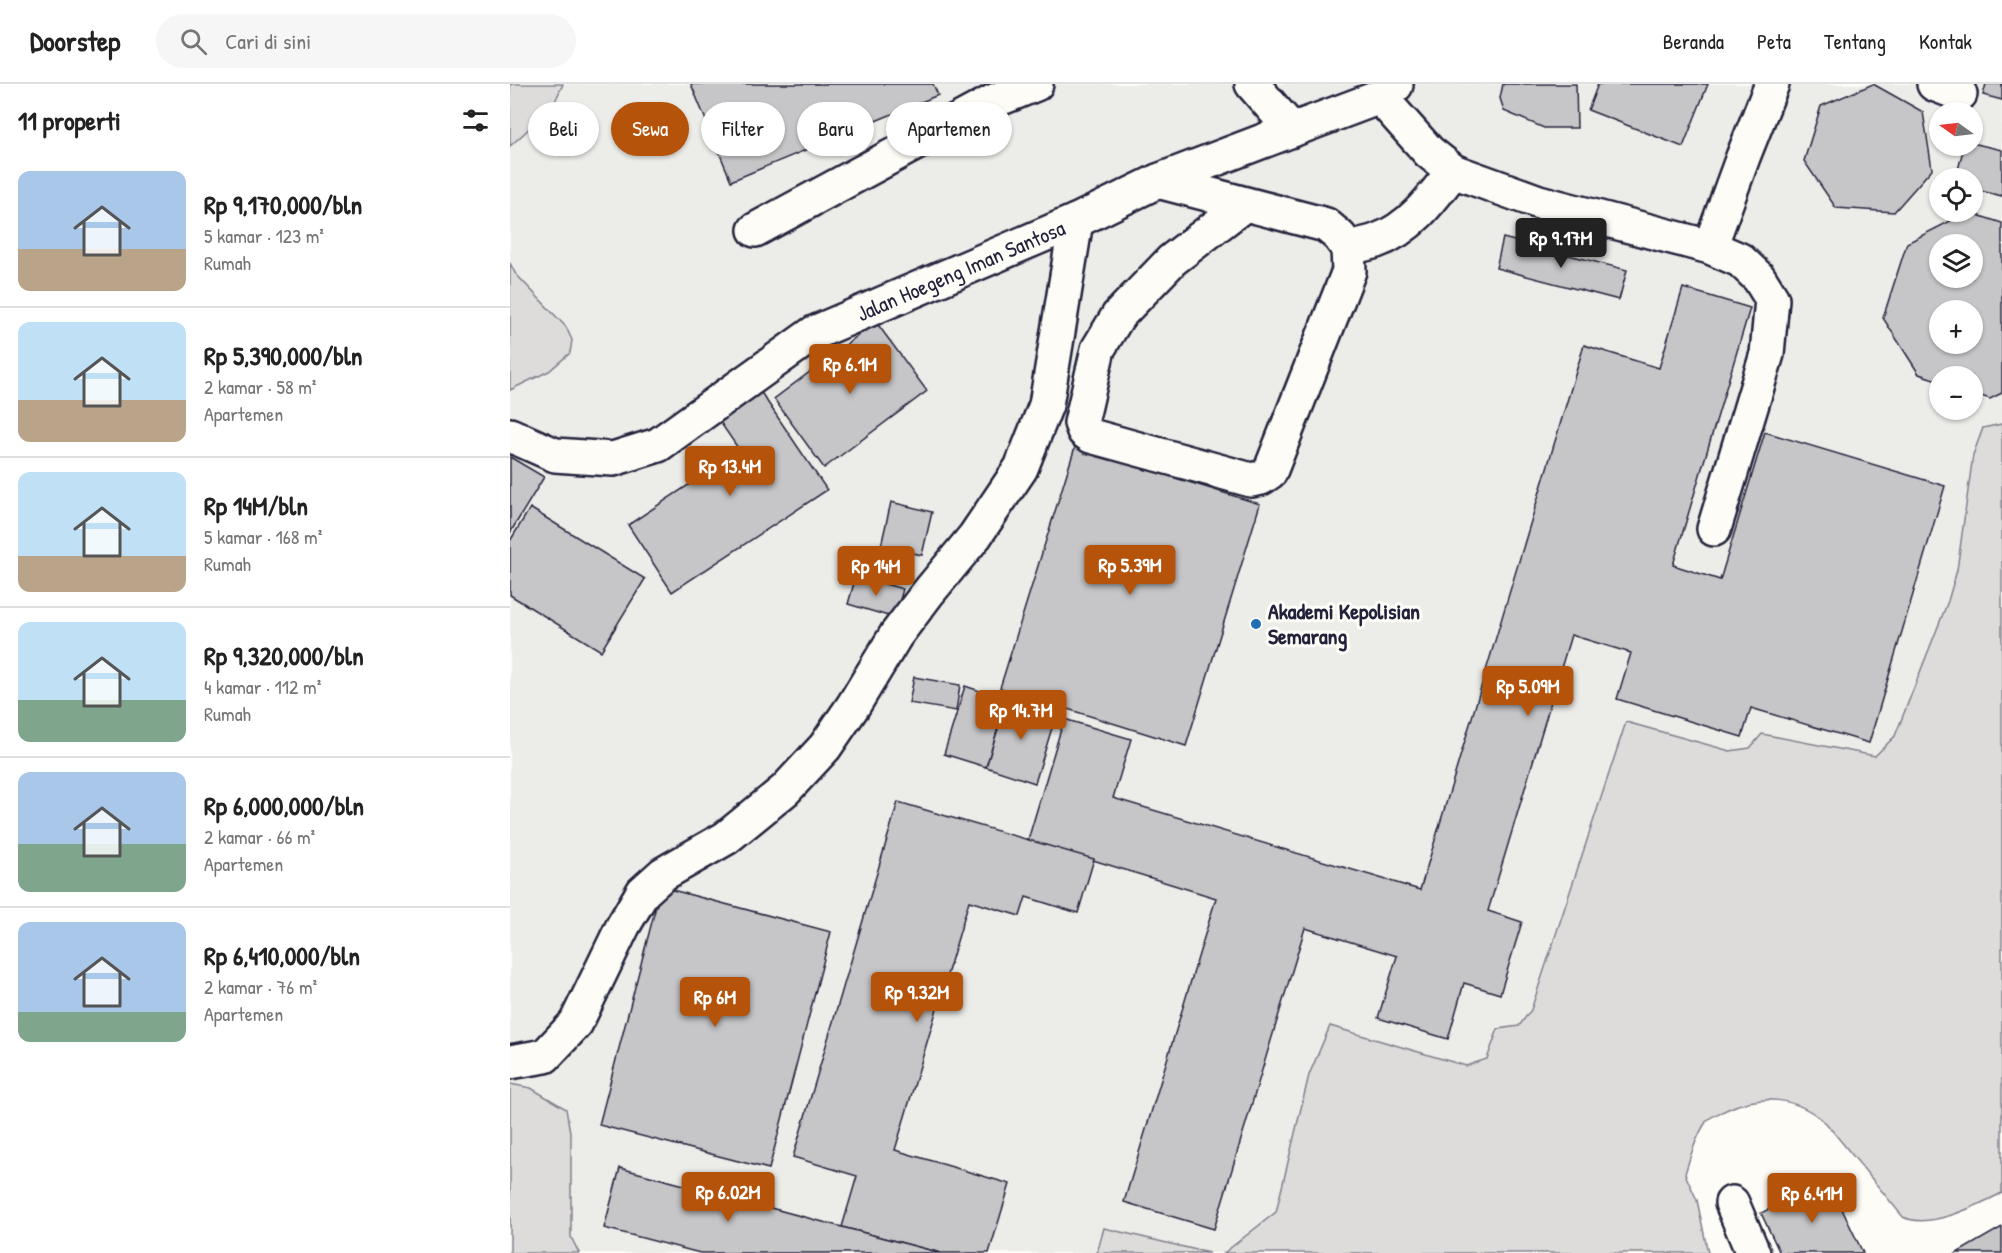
<!DOCTYPE html>
<html lang="id">
<head>
<meta charset="utf-8">
<style>
  body { margin:0; font-family:"Patrick Hand",sans-serif; background:#f6f6f6; color:#222; height:100vh; display:flex; flex-direction:column; font-size:22px; white-space:nowrap }
  * { box-sizing:border-box; margin:0 }
  p { font-size:20px; color:#767676 }
  .icon { flex:none; width:33px; height:33px; fill:none; stroke:currentColor; stroke-width:2; stroke-linecap:round; stroke-linejoin:round }
  .map { position:relative; flex:1; overflow:hidden }
  .side { display:flex; flex-direction:column; background:#fff; width:510px }
  .side>* { flex:none }
  .banner { position:absolute; left:18px; top:18px; width:570px; height:54px; display:flex; gap:12px }
  .needle { width:39px; rotate:284deg }
  .controls { position:absolute; left:1419px; top:18px; display:grid; gap:12px }
  .controls a { display:grid; place-items:center; width:54px; height:54px; border-radius:50%; background:#fff; box-shadow:0 2px 4px #0004; font-size:30px }
  .price { position:absolute; translate:-50% -51px; padding:0 14px; border-radius:6px; background:#b45309; color:#fff; font-size:20px; line-height:39px; filter:drop-shadow(0 2px 3px #0008) }
  .price::after { content:''; position:absolute; left:50%; top:36px; width:18px; height:14px; margin-left:-9px; background:inherit; clip-path:polygon(0 0,100% 0,50% 100%) }
  .price.current { background:#222; color:#fff }
  ul { padding:0; list-style:none }
  li { display:flex; align-items:center; gap:18px; height:150px; padding:0 18px }
  li+li { border-top:2px solid #e0e0e0 }
  li span { display:grid; place-items:center; flex:none; width:168px; height:120px; border-radius:12px; color:#555 }
  li>.icon { margin-inline-start:auto }
  span .icon { width:72px; height:72px; fill:#fffc; stroke-width:1 }
  li b { font-size:26px }
  h2 { display:flex; justify-content:space-between; align-items:center; height:72px; padding:0 18px; font-size:26px }
  .chip { padding:0 21px; border-radius:27px; background:#fff; box-shadow:0 2px 4px #0004; font-size:21px; line-height:54px }
  .chip.current { background:#b45309; color:#fff }
  header { display:flex; align-items:center; gap:36px; box-sizing:border-box; height:84px; padding:0 30px; background:#fff; border-bottom:2px solid #e0e0e0 }
  header strong { font-size:28px }
  nav { display:flex; gap:33px; margin-inline-start:auto; font-size:21px }
  .search { width:420px; height:54px; background:#f6f6f6; display:flex; align-items:center; gap:15px; box-sizing:border-box; padding:0 21px; border-radius:33px; color:#767676; font-size:22px }
  main { display:flex; flex:1; min-height:0 }
  .map>svg:first-child { display:block }
  .built { fill:#ecece9; fill-rule:evenodd }
  .green { fill:#dddcdb; stroke:#807f8b; stroke-width:1.5 }
  .building { fill:#c6c6c8; stroke:#22223b; stroke-width:1.5; fill-rule:evenodd }
  .lines { fill:none; stroke-linecap:round; stroke-linejoin:round }
  .minor-casing { stroke:#22223b; stroke-width:38 }
  .minor { stroke:#fdfcf7; stroke-width:33 }
  .poi-dot { fill:#1f6fb2; stroke:#fdfcf7; stroke-width:2 }
  .labels { text-anchor:middle; dominant-baseline:central; stroke-width:6; stroke-linejoin:round; paint-order:stroke }
  .street-label { font-size:22px; fill:#22223b; stroke:#fdfcf7 }
  .poi-label { font-size:22px; font-weight:bold; fill:#22223b; stroke:#fdfcf7; text-anchor:start }
</style>
</head>
<body>
<header>
<strong>Doorstep</strong>
<div class="search"><svg class="icon" aria-label="search" viewBox="0 0 24 24"><circle cx="10" cy="10" r="6"/><path d="M15 15l6 6"/></svg>Cari di sini</div>
<nav><a>Beranda</a><a>Peta</a><a>Tentang</a><a>Kontak</a></nav>
</header>
<main>
<section class="side">
<h2>11 properti<svg class="icon" aria-label="filters" viewBox="0 0 24 24"><path d="M4 7h16M4 17h16"/><circle cx="9" cy="7" r="2"/><circle cx="15" cy="17" r="2"/></svg></h2>
<ul>
<li><span style="background:linear-gradient(#a9c7e8 65%,#b9a48a 0)"><svg class="icon" aria-label="home" viewBox="0 0 24 24"><path d="M3 11l9-7 9 7M6 9v11h12V9"/></svg></span><div><b>Rp 9,170,000/bln</b><p>5 kamar · 123 m²</p><p>Rumah</p></div></li>
<li><span style="background:linear-gradient(#bfe0f5 65%,#b9a48a 0)"><svg class="icon" aria-label="home" viewBox="0 0 24 24"><path d="M3 11l9-7 9 7M6 9v11h12V9"/></svg></span><div><b>Rp 5,390,000/bln</b><p>2 kamar · 58 m²</p><p>Apartemen</p></div></li>
<li><span style="background:linear-gradient(#bfe0f5 70%,#b9a48a 0)"><svg class="icon" aria-label="home" viewBox="0 0 24 24"><path d="M3 11l9-7 9 7M6 9v11h12V9"/></svg></span><div><b>Rp 14M/bln</b><p>5 kamar · 168 m²</p><p>Rumah</p></div></li>
<li><span style="background:linear-gradient(#bfe0f5 65%,#7fa58c 0)"><svg class="icon" aria-label="home" viewBox="0 0 24 24"><path d="M3 11l9-7 9 7M6 9v11h12V9"/></svg></span><div><b>Rp 9,320,000/bln</b><p>4 kamar · 112 m²</p><p>Rumah</p></div></li>
<li><span style="background:linear-gradient(#a9c7e8 60%,#7fa58c 0)"><svg class="icon" aria-label="home" viewBox="0 0 24 24"><path d="M3 11l9-7 9 7M6 9v11h12V9"/></svg></span><div><b>Rp 6,000,000/bln</b><p>2 kamar · 66 m²</p><p>Apartemen</p></div></li>
<li><span style="background:linear-gradient(#a9c7e8 75%,#7fa58c 0)"><svg class="icon" aria-label="home" viewBox="0 0 24 24"><path d="M3 11l9-7 9 7M6 9v11h12V9"/></svg></span><div><b>Rp 6,410,000/bln</b><p>2 kamar · 76 m²</p><p>Apartemen</p></div></li>
</ul>
</section>
<div class="map">
<svg width="1492" height="1169" viewBox="0 0 1492 1169">
  <rect width="100%" height="100%" fill="#fdfcf7"/>
  <filter id="ink" filterUnits="userSpaceOnUse"><feTurbulence type="fractalNoise" baseFrequency=".0167" numOctaves="2"/><feDisplacementMap in="SourceGraphic" scale="12" xChannelSelector="R" yChannelSelector="G"/><feConvolveMatrix kernelMatrix="1 2 1 2 8 2 1 2 1" color-interpolation-filters="sRGB"/></filter>
  <g filter="url(#ink)">
    <path class="built" d="M0,0H1492V754L803,1169H0ZM1430,28H1462V62H1430ZM1430,94H1462V128H1430ZM1430,160H1462V194H1430ZM1430,226H1462V260H1430ZM1430,292H1462V326H1430Z"/>
    <g class="green">
      <path d="M0,0H53L42,24L0,62Z"/>
      <path d="M0,179L5,189L56,243L62,256L60,269L39,287L0,306Z"/>
      <path d="M1492,340V1109C1468,1121 1420,1146 1393,1133L1316,1039C1287,1013 1251,1009 1216,1026C1210,1029 1200,1032 1196,1038C1186,1053 1180,1073 1175,1090L1187,1116L1198,1169H714L766,1128L799,991L820,942L956,982L977,975L988,945L1009,942L1021,926L1116,638L1220,667L1240,664L1252,650L1365,672L1385,652L1438,517L1447,486L1463,371L1473,344Z"/>
      <path d="M0,1000L21,1004L56,1025L61,1054V1153L69,1169H0Z"/>
      <path d="M594,1144L699,1169H587Z"/>
    </g>
    <g class="building">
      <path d="M181,0H423L428,11L221,97Z"/>
      <path d="M993,0H1066L1067,44H1034L994,27L990,14Z"/>
      <path d="M1088,0H1198L1173,63L1078,26Z"/>
      <path d="M1363,0L1413,28L1422,85L1384,128L1326,124L1294,77L1311,22Z"/>
      <path d="M1476,0H1492V16L1473,11Z"/>
      <path d="M1462,59L1492,66V112L1462,105V94H1446L1454,62H1462Z"/>
      <path d="M1458,128L1492,139V309L1480,315L1462,309V292H1430V297L1409,290L1373,234L1397,159ZM1430,160H1462V194H1430ZM1430,226H1462V260H1430Z"/>
      <path d="M993,154L1117,186L1109,216L986,184Z"/>
      <path d="M1173,204L1240,224L1163,481L1210,496L1255,348L1435,402L1359,659L1241,624L1232,653L1107,615L1121,569L1061,551L978,827L1012,838L990,910L954,899L938,955L868,934L887,872L795,844L704,1145L614,1118L706,814L518,756L554,635L621,655L603,714L910,806L1074,261L1149,284Z"/>
      <path d="M366,238L417,307L314,384L264,315Z"/>
      <path d="M250,307L317,406L162,508L118,441L230,367L208,335Z"/>
      <path d="M565,363L750,420L676,662L490,604Z"/>
      <path d="M0,373L34,393L0,449Z"/>
      <path d="M381,418L422,428L412,471L371,462Z"/>
      <path d="M20,424L135,495L91,567L0,511V457Z"/>
      <path d="M346,492L393,505L385,534L338,520Z"/>
      <path d="M404,593L450,601L446,627L399,619Z"/>
      <path d="M455,602L497,616L476,683L434,670Z"/>
      <path d="M497,616L546,631L525,699L476,683Z"/>
      <path d="M388,718L584,775L568,829L516,813L510,832L459,817L385,1066L500,1100L479,1169H431L332,1143L347,1092L283,1073Z"/>
      <path d="M151,803L321,848L259,1085L89,1041Z"/>
      <path d="M110,1084L332,1143L431,1169H190L94,1144Z"/>
      <path d="M1318,1096L1353,1169H1270L1251,1129Z"/>
      <path d="M1492,1143V1169H1447Z"/>
    </g>
    <g class="lines">
      <g class="minor-casing">
        <g id="minor">
          <path d="M742,0L782,46L870,13L886,1"/>
          <path d="M1424,0L1450,10"/>
          <path d="M870,13L919,68L943,87L1029,118L1200,163L1230,176L1249,194L1262,215L1257,270L1204,445"/>
          <path d="M648,97L816,141L829,152L838,164L839,187L760,388L751,394L741,396L581,352L574,347L571,339L588,265L608,232L662,176L735,120"/>
          <path d="M245,146L484,17L526,0"/>
          <path d="M1200,163L1233,73L1262,0"/>
          <path d="M838,164C847,162 857,160 866,157C900,145 922,115 943,87"/>
          <path id="s1" d="M0,351L45,371L103,375L148,361L304,249L566,137L648,97L782,46"/>
          <path d="M0,978L35,972L66,939L113,842L133,808L153,790L216,754L275,706L315,663L343,622L386,551L417,510L465,452L511,384L536,321L566,137"/>
          <path d="M1222,1119L1243,1169"/>
        </g>
      </g>
      <use href="#minor" class="minor"/>
    </g>
  </g>
  <circle class="poi-dot" cx="746" cy="540" r="6"/>
  <g class="labels">
    <g class="street-label">
      <text stroke="none"><textPath href="#s1" startOffset="506">Jalan Hoegeng Iman Santosa</textPath></text>
    </g>
    <g class="poi-label">
      <text x="758" y="527">Akademi Kepolisian<tspan x="758" dy="25">Semarang</tspan></text>
    </g>
  </g>
</svg>
<div class="controls">
<a><svg class="needle" viewBox="-14 -14 28 28"><path d="M0-13l5 13h-10z" fill="#e53935"/><path d="M0 13l5-13h-10z" fill="#767676"/></svg></a>
<a><svg class="icon" aria-label="locate" viewBox="0 0 24 24"><circle cx="12" cy="12" r="6"/><path d="M12 2v4M12 18v4M2 12h4M18 12h4"/></svg></a>
<a><svg class="icon" aria-label="layers" viewBox="0 0 24 24"><path d="M12 4l9 5-9 5-9-5zM3 14l9 5 9-5"/></svg></a>
<a>+</a>
<a>−</a>
</div>
<b class="price current" style="left:1051px;top:185px">Rp 9.17M</b>
<b class="price" style="left:340px;top:311px">Rp 6.1M</b>
<b class="price" style="left:220px;top:413px">Rp 13.4M</b>
<b class="price" style="left:620px;top:512px">Rp 5.39M</b>
<b class="price" style="left:366px;top:513px">Rp 14M</b>
<b class="price" style="left:1018px;top:633px">Rp 5.09M</b>
<b class="price" style="left:511px;top:657px">Rp 14.7M</b>
<b class="price" style="left:407px;top:939px">Rp 9.32M</b>
<b class="price" style="left:205px;top:944px">Rp 6M</b>
<b class="price" style="left:218px;top:1139px">Rp 6.02M</b>
<b class="price" style="left:1302px;top:1140px">Rp 6.41M</b>
<div class="banner">
<a class="chip">Beli</a>
<a class="chip current">Sewa</a>
<a class="chip">Filter</a>
<a class="chip">Baru</a>
<a class="chip">Apartemen</a>
</div>
</div>
</main>
</body>
</html>
